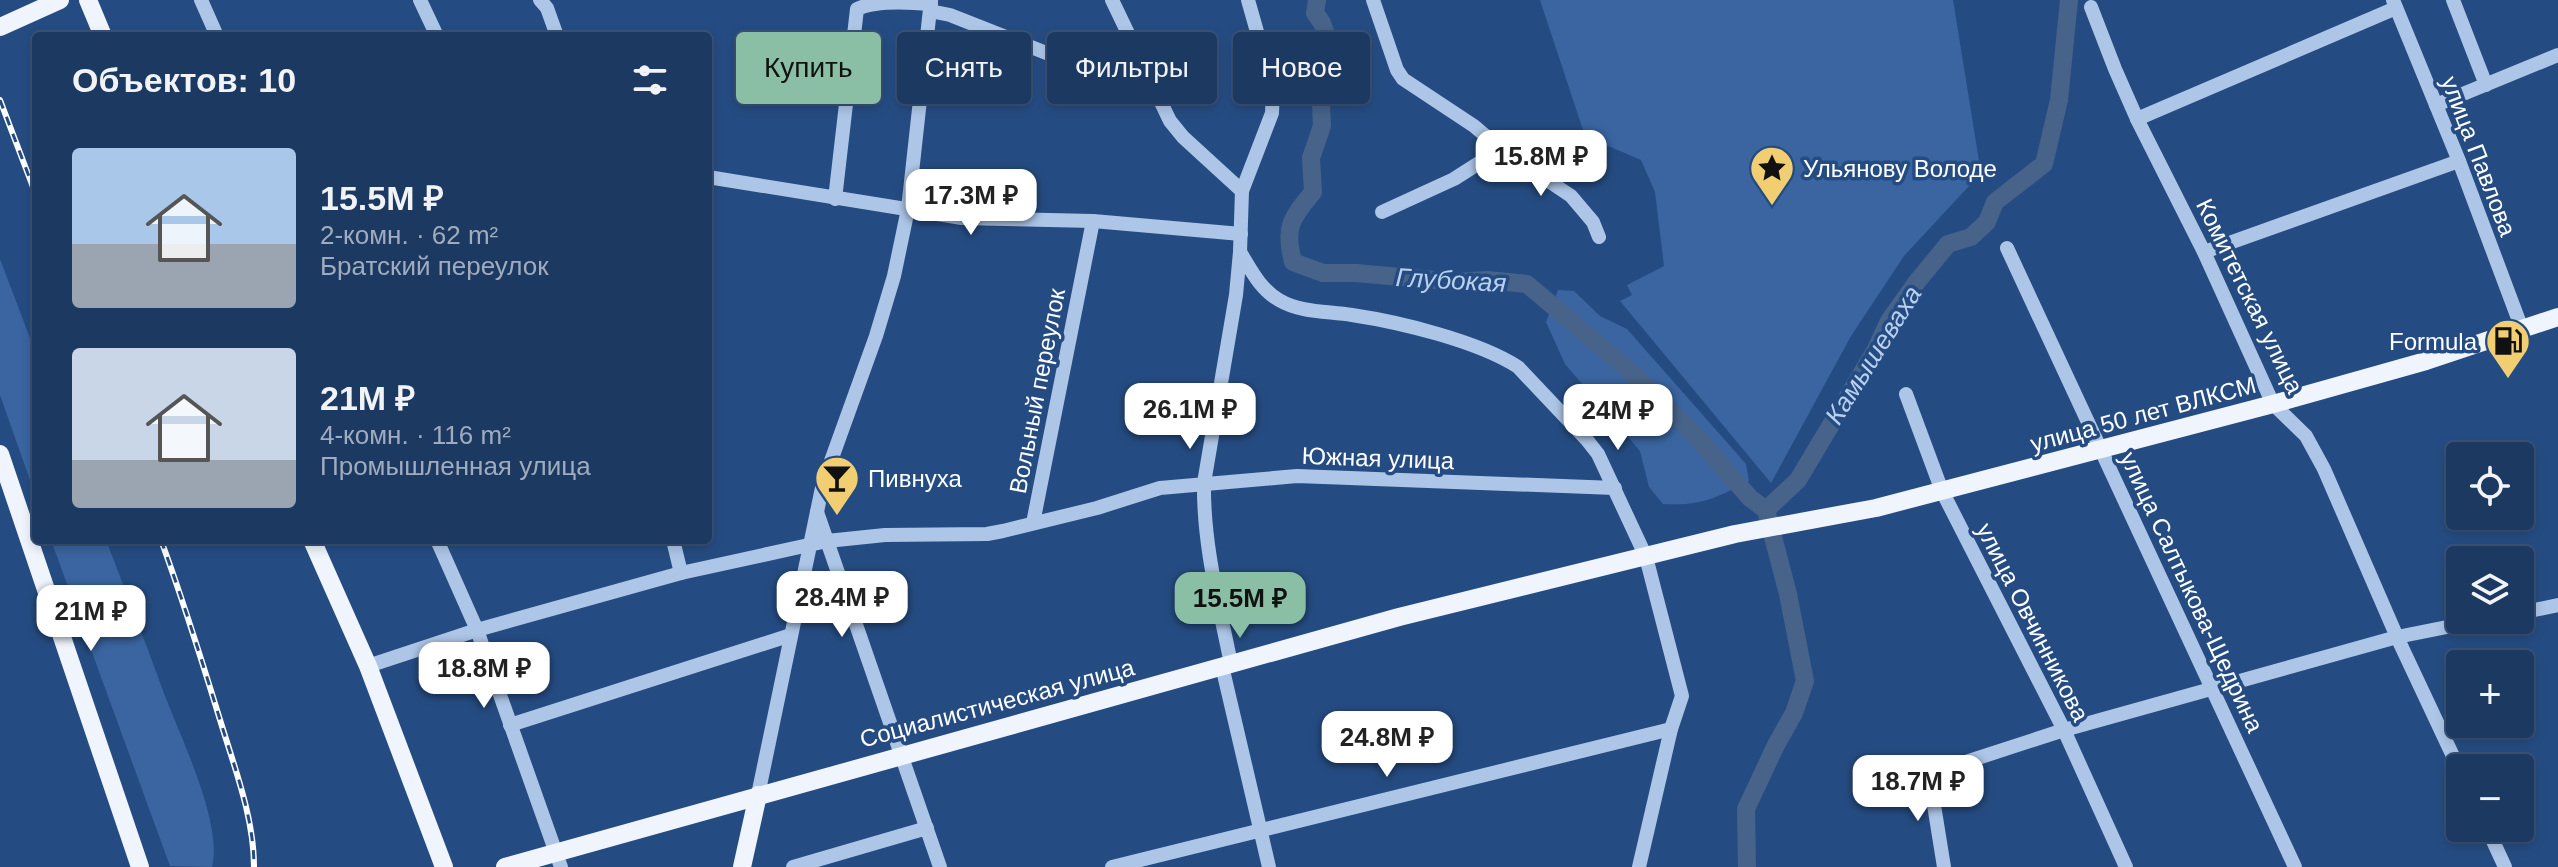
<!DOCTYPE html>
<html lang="ru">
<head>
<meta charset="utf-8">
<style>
  body { margin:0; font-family:Helvetica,sans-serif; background:#254068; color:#f1f3f6; height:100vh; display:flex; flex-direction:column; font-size:30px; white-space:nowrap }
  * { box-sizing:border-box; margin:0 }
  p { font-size:26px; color:#a0acbe }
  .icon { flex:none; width:44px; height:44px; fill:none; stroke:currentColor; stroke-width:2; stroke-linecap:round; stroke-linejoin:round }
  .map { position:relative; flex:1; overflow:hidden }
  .side { position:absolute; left:32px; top:32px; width:680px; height:512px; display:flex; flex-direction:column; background:#1c3962; border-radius:8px; box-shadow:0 4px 12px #0003,0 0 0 2px #3a5377 }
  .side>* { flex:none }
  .guide { position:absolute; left:736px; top:32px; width:760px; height:72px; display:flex; gap:16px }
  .tools { position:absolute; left:2446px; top:442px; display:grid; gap:16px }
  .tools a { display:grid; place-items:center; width:88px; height:88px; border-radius:8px; background:#1c3962; box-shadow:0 4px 12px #0003,0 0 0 2px #3a5377; font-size:40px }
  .price { position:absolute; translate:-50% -68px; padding:0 18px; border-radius:16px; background:#fff; color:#222; font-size:26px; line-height:52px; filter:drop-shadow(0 2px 4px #0008) }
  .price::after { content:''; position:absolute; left:50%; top:48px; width:24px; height:18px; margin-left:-12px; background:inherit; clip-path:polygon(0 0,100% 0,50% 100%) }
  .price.active { background:#8abfa5; color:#111 }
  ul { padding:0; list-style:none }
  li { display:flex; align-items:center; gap:24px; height:200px; padding:0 40px }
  li span { display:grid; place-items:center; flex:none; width:224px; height:160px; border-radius:8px; color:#555 }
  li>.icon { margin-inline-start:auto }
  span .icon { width:96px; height:96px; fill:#fffc; stroke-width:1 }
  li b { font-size:34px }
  h2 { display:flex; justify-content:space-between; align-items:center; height:96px; padding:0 40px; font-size:34px }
  .tag { padding:0 28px; border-radius:8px; background:#1c3962; box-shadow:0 4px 12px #0003,0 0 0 2px #3a5377; font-size:28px; line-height:72px }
  .tag.active { background:#8abfa5; color:#111 }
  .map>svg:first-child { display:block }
  .green { fill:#3a65a0 }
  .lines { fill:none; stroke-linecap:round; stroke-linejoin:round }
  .river { stroke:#476389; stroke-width:18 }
  .minor { stroke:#adc6e7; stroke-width:14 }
  .major { stroke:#eff4fd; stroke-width:18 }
  .rail-casing { stroke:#fff; stroke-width:6 }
  .rail { stroke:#254c82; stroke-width:3; stroke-dasharray:9; stroke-linecap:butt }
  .labels { text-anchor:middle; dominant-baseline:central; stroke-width:7; stroke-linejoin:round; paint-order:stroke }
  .street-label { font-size:24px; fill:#fff; stroke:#254c82 }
  .poi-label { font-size:24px; fill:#fff; stroke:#254c82; text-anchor:start }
  .water-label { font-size:26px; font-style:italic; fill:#b9d0ef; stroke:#254c82 }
</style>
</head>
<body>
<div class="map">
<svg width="2558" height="867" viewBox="0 0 2558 867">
  <rect width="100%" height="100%" fill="#254c82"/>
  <g class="green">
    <path d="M1540,0H1953L1981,173L1904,256L1851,336L1771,483L1620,301L1632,295L1627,285L1664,266L1655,192L1641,160L1585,136Z"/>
    <path d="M0,259L36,354V497L0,395Z"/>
    <path d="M1558,290L1574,291L1600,316L1627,329L1746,464L1749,481C1716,498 1702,506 1663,504L1649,487L1640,451L1565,364L1546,322Z"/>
    <path d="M51,540H106C126,592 146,644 165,696C181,738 223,824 212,867L170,866Z"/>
  </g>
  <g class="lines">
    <g class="river">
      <path d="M1317,0L1315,13L1322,23L1340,73L1321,103L1322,126L1311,158L1313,192C1291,219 1284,227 1293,262L1323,273H1356L1457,282L1487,280L1527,284L1631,372L1693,433L1750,498L1766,510L1788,594L1805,681L1794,713L1776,745L1746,809L1747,867"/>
      <path d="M1766,510L1798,480L1875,351L1889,321L1916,283L1948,244L1971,237L1987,222L1995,202L2044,164L2059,100L2069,0"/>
    </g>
    <g class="minor">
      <path d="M201,0L217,36"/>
      <path d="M420,0L437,36"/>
      <path d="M540,0L547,8L557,36"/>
      <path d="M1112,0L1170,121L1183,137L1242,191"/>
      <path d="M1373,0L1397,70L1403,79L1474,126L1501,149L1571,196L1593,222L1599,237"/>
      <path d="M2393,0L2459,161L2522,329"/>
      <path d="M2453,0L2486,85"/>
      <path d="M2091,7L2115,69L2137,119L2204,252L2273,404L2306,436L2324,469L2397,637L2460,771"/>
      <path d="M930,11L950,15L1069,62L1151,85"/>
      <path d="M2436,105L2558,55"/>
      <path d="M2137,119L2396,8"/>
      <path d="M708,177L962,218L1093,221L1241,234"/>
      <path d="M835,199L857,9C876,0 909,2 931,4"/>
      <path d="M1382,212L1454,179L1501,149"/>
      <path d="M2007,248L2295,867"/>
      <path d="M1240,252C1251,270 1260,289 1279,300C1301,313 1327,311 1352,315C1399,322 1478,341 1518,367L1587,440L1598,454L1646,557L1682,696L1671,729L1639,867"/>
      <path d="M2204,252L2459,161"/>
      <path d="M1906,394L1942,491L2064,730L2126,867"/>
      <path d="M817,512L940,867"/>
      <path d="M1033,523L1093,221"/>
      <path d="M437,540L477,630L561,867"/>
      <path d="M673,540L681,573"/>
      <path d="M2520,613L2558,605"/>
      <path d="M1231,664C1219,604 1203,544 1204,483L1236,295L1240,252L1242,191L1272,113L1273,88L1248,0"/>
      <path d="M368,666L477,630L681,573L827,541L885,535L987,534L1003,531L1097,508L1160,488L1297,476L1615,488"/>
      <path d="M1222,666L1269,867"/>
      <path d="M510,725L791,635"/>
      <path d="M1929,774L1944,867"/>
      <path d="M1867,776L1907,781L2064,730L2397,637L2482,620"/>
      <path d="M758,795L823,483L876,336L894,276L908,209L931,0"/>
      <path d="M2487,828L2505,867"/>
      <path d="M793,867L927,828"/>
      <path d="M1112,867L1671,729"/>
    </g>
    <g class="major">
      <path d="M88,0L103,36"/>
      <path d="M0,27L60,0"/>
      <path d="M0,454L140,867"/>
      <path d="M312,540L368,666L444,867"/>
      <path d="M505,867L1399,617L1735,534L1876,508L2273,404L2426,361L2558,317"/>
      <path d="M742,867L758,795"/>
    </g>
    <g class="rail-casing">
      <g id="rail">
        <path d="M0,100L36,195"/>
        <path d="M161,540C183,600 202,661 221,723C235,769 254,818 254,867"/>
      </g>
    </g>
    <use href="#rail" class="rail"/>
  </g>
  <defs>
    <g id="sight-pin" transform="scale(2.3)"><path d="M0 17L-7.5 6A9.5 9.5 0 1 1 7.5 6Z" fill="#f1ce72" stroke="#254c82"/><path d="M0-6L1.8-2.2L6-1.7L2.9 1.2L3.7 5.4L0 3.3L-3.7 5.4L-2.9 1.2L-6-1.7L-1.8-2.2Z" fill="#111"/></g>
    <g id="fuel-pin" transform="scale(2.3)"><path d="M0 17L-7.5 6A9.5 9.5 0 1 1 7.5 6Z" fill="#f1ce72" stroke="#254c82"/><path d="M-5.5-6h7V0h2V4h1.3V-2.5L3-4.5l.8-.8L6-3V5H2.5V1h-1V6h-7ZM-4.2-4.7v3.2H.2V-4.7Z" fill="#111"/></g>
    <g id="bar-pin" transform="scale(2.3)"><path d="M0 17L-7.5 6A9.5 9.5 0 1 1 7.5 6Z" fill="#f1ce72" stroke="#254c82"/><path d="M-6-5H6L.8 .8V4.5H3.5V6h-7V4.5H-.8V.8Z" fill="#111"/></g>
  </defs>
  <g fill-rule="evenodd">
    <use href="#sight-pin" x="1772" y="168"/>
    <use href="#fuel-pin" x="2508" y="341"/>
    <use href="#bar-pin" x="837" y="478"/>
  </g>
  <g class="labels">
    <g class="street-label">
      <text transform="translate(2479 156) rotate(69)">улица Павлова</text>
      <text transform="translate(2250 296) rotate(64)">Комитетская улица</text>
      <text transform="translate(1037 391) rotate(-79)">Вольный переулок</text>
      <text transform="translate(2143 414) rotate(-15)">улица 50 лет ВЛКСМ</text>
      <text transform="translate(1378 458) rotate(2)">Южная улица</text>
      <text transform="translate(2192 592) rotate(65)">улица Салтыкова-Щедрина</text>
      <text transform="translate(2033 622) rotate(63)">улица Овчинникова</text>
      <text transform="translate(997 703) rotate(-15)">Социалистическая улица</text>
    </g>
    <g class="poi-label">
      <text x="1803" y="168">Ульянову Володе</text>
      <text x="2477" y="341" text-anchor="end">Formula</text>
      <text x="868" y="478">Пивнуха</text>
    </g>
    <g class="water-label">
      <text transform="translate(1451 280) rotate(3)">Глубокая</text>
      <text transform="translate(1873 355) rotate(-58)">Камышеваха</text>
    </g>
  </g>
</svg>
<div class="tools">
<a><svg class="icon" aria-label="locate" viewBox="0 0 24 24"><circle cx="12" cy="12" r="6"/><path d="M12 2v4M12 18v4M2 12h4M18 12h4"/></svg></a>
<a><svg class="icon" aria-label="layers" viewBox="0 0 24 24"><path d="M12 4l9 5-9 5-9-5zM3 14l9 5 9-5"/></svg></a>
<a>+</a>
<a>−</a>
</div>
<b class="price" style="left:1541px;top:198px">15.8M ₽</b>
<b class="price" style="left:971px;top:237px">17.3M ₽</b>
<b class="price" style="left:1190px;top:451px">26.1M ₽</b>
<b class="price" style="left:1618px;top:452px">24M ₽</b>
<b class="price" style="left:842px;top:639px">28.4M ₽</b>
<b class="price active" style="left:1240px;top:640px">15.5M ₽</b>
<b class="price" style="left:91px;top:653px">21M ₽</b>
<b class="price" style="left:484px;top:710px">18.8M ₽</b>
<b class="price" style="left:1387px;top:779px">24.8M ₽</b>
<b class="price" style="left:1918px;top:823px">18.7M ₽</b>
<div class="guide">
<a class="tag active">Купить</a>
<a class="tag">Снять</a>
<a class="tag">Фильтры</a>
<a class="tag">Новое</a>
</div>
<section class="side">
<h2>Объектов: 10<svg class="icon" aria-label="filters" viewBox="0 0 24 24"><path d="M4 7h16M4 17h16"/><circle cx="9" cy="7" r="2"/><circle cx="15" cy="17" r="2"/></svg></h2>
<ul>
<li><span style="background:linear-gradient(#a9c7e8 60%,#9aa5b1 0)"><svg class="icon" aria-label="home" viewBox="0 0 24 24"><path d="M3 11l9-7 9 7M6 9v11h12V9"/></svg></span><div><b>15.5M ₽</b><p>2-комн. · 62 m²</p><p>Братский переулок</p></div></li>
<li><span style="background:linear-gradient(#c9d6e8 70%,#9aa5b1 0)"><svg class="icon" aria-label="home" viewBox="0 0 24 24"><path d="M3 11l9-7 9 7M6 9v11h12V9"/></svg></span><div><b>21M ₽</b><p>4-комн. · 116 m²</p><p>Промышленная улица</p></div></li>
</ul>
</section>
</div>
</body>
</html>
